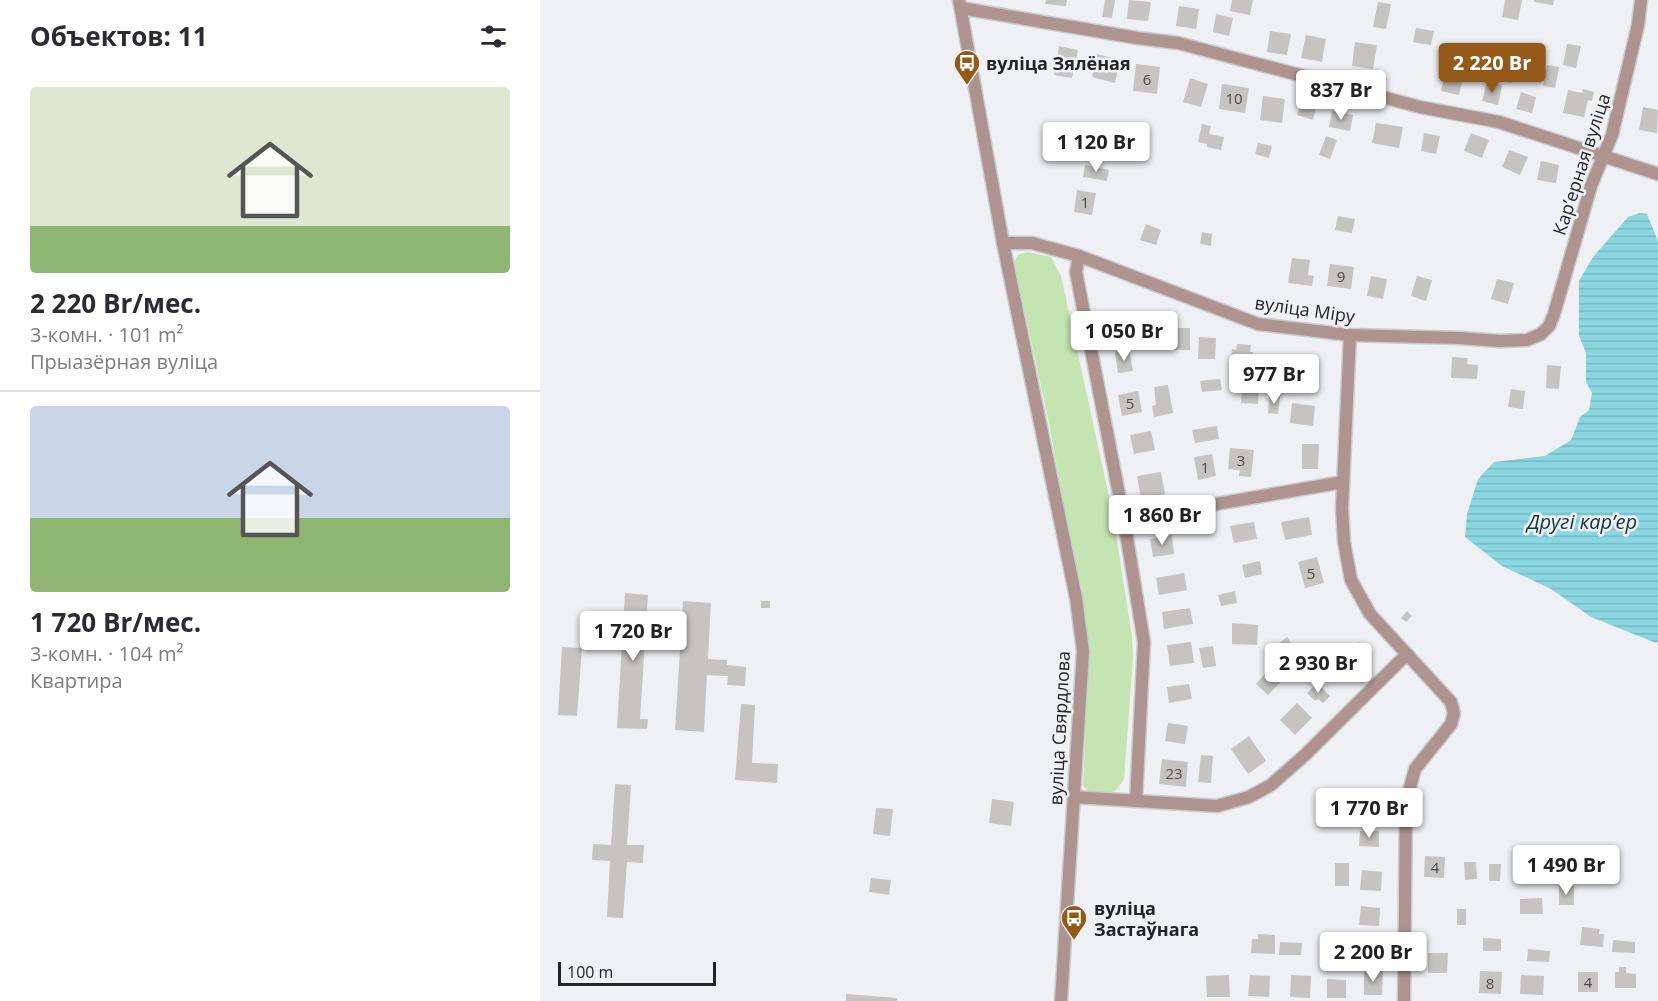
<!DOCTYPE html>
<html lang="ru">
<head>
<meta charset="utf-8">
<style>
  body { margin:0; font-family:"Open Sans",sans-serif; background:#f2f2f3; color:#2b2b33; height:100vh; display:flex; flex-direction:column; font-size:22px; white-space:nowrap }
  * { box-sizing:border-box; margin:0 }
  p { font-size:20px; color:#7c7c81 }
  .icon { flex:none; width:33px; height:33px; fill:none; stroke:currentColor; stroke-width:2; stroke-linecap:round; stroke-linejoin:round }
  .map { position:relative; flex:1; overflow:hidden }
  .side { display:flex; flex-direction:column; background:#fff; width:540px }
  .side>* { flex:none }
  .scale { position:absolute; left:18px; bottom:15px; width:158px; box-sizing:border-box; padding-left:6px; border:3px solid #232324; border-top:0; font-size:16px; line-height:21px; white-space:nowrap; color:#232324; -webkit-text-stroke:4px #eff0f3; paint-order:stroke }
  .price { position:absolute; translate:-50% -51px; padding:0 14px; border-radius:6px; background:#fff; color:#222; font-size:20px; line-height:39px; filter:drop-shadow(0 2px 3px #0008) }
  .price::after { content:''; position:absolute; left:50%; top:36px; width:18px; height:14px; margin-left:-9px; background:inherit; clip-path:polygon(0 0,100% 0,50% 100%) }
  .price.active { background:#945918; color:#fff }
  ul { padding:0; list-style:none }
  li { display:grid; align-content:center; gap:12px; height:318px; padding:0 30px }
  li+li { border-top:2px solid #e1e1e2 }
  li span { display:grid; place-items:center; height:186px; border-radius:6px; color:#555 }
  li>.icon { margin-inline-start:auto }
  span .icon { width:108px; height:108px; fill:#fffc; stroke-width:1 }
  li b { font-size:26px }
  h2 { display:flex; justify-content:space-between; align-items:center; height:72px; padding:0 30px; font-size:26px }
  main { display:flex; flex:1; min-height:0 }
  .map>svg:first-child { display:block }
  .green { fill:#c4e5b2 }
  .water { fill:url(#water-rules) }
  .building { fill:#c5c4c2 }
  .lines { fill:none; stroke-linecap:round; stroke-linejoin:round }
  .minor-casing { stroke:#cacbce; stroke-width:15 }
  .minor { stroke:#af938f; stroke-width:12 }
  .labels { text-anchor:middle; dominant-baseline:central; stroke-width:5; stroke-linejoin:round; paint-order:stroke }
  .number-label { font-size:15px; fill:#4c4b4c }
  .poi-label { font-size:18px; font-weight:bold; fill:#232324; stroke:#eff0f3; text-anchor:start }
  .street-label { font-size:18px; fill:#232324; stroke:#eff0f3 }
  .water-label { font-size:20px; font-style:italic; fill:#10363b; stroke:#eff0f3 }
</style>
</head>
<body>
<main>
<section class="side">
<h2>Объектов: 11<svg class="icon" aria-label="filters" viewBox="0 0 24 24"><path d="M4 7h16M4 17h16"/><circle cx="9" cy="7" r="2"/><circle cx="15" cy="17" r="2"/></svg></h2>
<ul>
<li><span style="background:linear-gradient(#dfe7d0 75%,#8fb573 0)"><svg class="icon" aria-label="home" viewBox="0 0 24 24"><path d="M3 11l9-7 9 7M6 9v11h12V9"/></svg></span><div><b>2 220 Br/мес.</b><p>3-комн. · 101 m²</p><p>Прыазёрная вуліца</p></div></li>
<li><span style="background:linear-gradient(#c9d6e8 60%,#8fb573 0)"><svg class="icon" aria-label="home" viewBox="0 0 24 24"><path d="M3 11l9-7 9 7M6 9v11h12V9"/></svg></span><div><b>1 720 Br/мес.</b><p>3-комн. · 104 m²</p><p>Квартира</p></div></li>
</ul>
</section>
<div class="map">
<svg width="1118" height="1001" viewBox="0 0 1118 1001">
  <defs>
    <pattern id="water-rules" width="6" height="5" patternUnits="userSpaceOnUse" patternTransform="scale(1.5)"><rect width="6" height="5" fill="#8ad7e2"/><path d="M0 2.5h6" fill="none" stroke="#77b8c2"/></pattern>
  </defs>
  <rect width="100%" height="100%" fill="#eff0f3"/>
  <path class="green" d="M487,252L511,257L521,276L572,510L592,636L593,659L584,779C573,797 570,795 551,793L543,786L549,661L548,636L508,418L474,262L478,255Z"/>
  <path class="water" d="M1100,213L1107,214L1118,241V642L1116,643L1051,617L1011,589L962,566L925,537L927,514L938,479L954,462L1005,456L1031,440L1040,417L1049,410L1052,393L1046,382V353L1039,336V281L1053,257L1088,217Z"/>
  <g class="building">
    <path d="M506,0H527L526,6L505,4Z"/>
    <path d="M565,0H575L572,18L562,17Z"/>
    <path d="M589,0L611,2L608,21L587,19Z"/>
    <path d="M692,0H713L710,15L690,11Z"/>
    <path d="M965,0H982L978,20L962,17Z"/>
    <path d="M994,0H1014L1013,5L994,2Z"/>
    <path d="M838,2L851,4L846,29L833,27Z"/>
    <path d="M639,6L659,9L656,29L636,26Z"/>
    <path d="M676,14L693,18L689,36L673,32Z"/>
    <path d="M876,28L894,31L891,45L873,42Z"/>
    <path d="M730,31L751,34L747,55L727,52Z"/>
    <path d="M766,35L786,39L782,62L761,58Z"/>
    <path d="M815,42L837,45L833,69L812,66Z"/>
    <path d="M1027,44L1041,46L1036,68L1023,65Z"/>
    <path d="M519,46L538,50L532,78L514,75Z"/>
    <path d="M557,54L580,60L575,83L552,77Z"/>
    <path d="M964,63L974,65L971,83L961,80Z"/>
    <path d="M596,64L620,67L617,94L593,91Z"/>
    <path d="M1007,65L1019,67L1015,88L1003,86Z"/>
    <path d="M906,69L924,73L919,95L901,91Z"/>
    <path d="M650,78L668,84L661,107L643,102Z"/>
    <path d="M947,82L962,86L958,105L942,101Z"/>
    <path d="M682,84L709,88L705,113L679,109Z"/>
    <path d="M1043,89L1054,92L1052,101L1048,100L1044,117L1023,113L1028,90L1042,93Z"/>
    <path d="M981,92L996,97L992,113L976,109Z"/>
    <path d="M723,96L745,99L742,123L720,120Z"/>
    <path d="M762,98L777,103L773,120L757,115Z"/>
    <path d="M1103,107L1118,110L1117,133L1099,130Z"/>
    <path d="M792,111L813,115L810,131L789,127Z"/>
    <path d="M836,123L863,127L859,148L832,143Z"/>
    <path d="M662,124L671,126L669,134L684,137L681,150L667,147V144L658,142Z"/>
    <path d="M884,133L900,136L896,154L881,151Z"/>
    <path d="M931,133L949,140L942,158L924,151Z"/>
    <path d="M786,136L797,140L790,159L779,155Z"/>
    <path d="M718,143L732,146L729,158L715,154Z"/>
    <path d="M969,150L988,157L980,175L962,167Z"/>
    <path d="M1001,161L1019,165L1016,183L997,180Z"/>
    <path d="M545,165L569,170L567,181L543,177Z"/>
    <path d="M537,190L556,193L552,215L534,212Z"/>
    <path d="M798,216L815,219L812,233L795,230Z"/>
    <path d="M606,224L621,230L616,245L600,240Z"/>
    <path d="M662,232L672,234L671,246L660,244Z"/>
    <path d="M752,258L770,260L768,275L774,276L772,286L748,283Z"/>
    <path d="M790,264L814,267L811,289L787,286Z"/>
    <path d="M831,276L847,279L843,299L827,296Z"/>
    <path d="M877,276L892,280L886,301L871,296Z"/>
    <path d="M957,279L974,283L968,304L951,299Z"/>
    <rect x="634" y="328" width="16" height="22"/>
    <path d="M659,337L676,338L675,359H658Z"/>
    <path d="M697,344L711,345L710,352H713L711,371L690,369L692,349L696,350Z"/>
    <path d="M589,350L593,371L578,373L575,352Z"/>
    <path d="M757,355L778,357L776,381L754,378Z"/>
    <path d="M912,357L928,358L927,364L938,365L937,379L911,378Z"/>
    <path d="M1007,365L1021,366L1019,389L1006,388Z"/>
    <path d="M728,373L744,375L743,387L727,385Z"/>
    <path d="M680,379L682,390L662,392L660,381Z"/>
    <path d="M628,385L633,413L614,417L612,406L616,405L614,387Z"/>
    <path d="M702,387L719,389L718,404L701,403Z"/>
    <path d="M971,389L985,391L983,409L968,407Z"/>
    <path d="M598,391L602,412L582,416L578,395Z"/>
    <path d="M729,396L740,397L738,414L728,413Z"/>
    <path d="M752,403L775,406L773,426L750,423Z"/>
    <path d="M677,426L679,439L655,443L652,430Z"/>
    <path d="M611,431L615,450L594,454L590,435Z"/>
    <path d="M762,444H779L778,469H762Z"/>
    <path d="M690,448L714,450L711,477L699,476L700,470L688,469Z"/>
    <path d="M672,454L676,476L658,480L654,457Z"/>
    <path d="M621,472L625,494L601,498L597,476Z"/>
    <path d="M769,517L772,535L745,540L741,522Z"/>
    <path d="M714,522L717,539L694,543L690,526Z"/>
    <path d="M632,535L634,554L613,557L610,539Z"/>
    <path d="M777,557L784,583L765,588L758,562Z"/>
    <path d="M720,561L722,574L705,578L702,565Z"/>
    <path d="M644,573L647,590L619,595L616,578Z"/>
    <path d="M695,591L697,603L681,606L678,595Z"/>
    <path d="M85,593L108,595L100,719H108L107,729L77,728Z"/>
    <path d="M143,601L171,603L168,659L187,660V665L206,667L205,686L187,685L188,676L167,675L164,732L135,730Z"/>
    <rect x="221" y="601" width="9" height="7"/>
    <path d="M650,608L653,624L624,629L622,612Z"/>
    <path d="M867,611L872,616L866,622L861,618Z"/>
    <path d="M692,623L718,625L717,645L692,644Z"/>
    <path d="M747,637L759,653L749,661L738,644Z"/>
    <path d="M651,642L654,663L630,666L627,645Z"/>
    <path d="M819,642L832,657L814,673L801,658Z"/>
    <path d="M673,646L676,666L663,668L659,648Z"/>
    <path d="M22,647L42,648L37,716L18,715Z"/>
    <path d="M733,665L745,677L728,695L716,684Z"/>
    <path d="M777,683L790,696L783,703L778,699L775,701L767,693Z"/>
    <path d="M649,684L652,699L629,703L627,687Z"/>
    <path d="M757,703L772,718L755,735L740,720Z"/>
    <path d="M201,704L215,705L212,763L238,764L237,783L195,780Z"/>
    <path d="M628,723L648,726L645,744L625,741Z"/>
    <path d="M709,736L726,761L708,774L691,749Z"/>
    <path d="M661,755L673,756L671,783L658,782Z"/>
    <path d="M622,759L648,762L646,787L619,784Z"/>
    <path d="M75,784L91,785L87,845H104L103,863L87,862L83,918L67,917L70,861L52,860L53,844L71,845Z"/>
    <path d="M452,799L474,802L471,826L449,823Z"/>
    <path d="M336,808L353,809L350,836L333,834Z"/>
    <path d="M820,831H839V847L819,846Z"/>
    <path d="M1010,848L1011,869L991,871L990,849Z"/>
    <path d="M885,856L905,857L904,878L884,877Z"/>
    <path d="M924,862H936L937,879L925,880Z"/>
    <rect x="795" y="863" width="14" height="23"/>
    <path d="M949,864H961L960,881H949Z"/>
    <path d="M822,870L842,872L841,891L820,890Z"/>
    <path d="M331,878L351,880L349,895L329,892Z"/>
    <rect x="1019" y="886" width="15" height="19"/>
    <path d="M1002,898L1003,914H980V899Z"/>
    <path d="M821,906L840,908L839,926L819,925Z"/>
    <rect x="917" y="909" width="9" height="16"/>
    <path d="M1042,927L1060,929L1059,934H1064L1063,947L1040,945Z"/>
    <path d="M718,934L735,935V954L711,953L712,939H718Z"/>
    <path d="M943,938L961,939V951H943Z"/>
    <path d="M1073,940L1095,942V953L1072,952Z"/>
    <path d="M740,942L762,943L761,955H739Z"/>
    <rect x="811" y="949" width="14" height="14"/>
    <path d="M988,949L1010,951L1009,962L987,961Z"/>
    <rect x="780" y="952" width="26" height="13"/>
    <path d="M888,953H908L907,973H888Z"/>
    <path d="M1079,967H1086V973L1096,974V988H1075V972H1079Z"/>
    <path d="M824,970L843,971L842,995H824Z"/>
    <path d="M940,971L962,972L961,994L939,993Z"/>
    <rect x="1038" y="972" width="20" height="20"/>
    <path d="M689,975L690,997H667L666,976Z"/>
    <path d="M710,975L730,976L729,997L708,996Z"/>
    <path d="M751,975L771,976L770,998L750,997Z"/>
    <path d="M981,975L1004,976L1003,995L980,994Z"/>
    <path d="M787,979L806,980V998H787Z"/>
    <path d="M306,994L357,998V1001H306Z"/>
  </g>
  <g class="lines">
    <g class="minor-casing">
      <g id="minor">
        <path d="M419,0L463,243L536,598L543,651L521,1001"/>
        <path d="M421,8L597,38L638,43L880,107L959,122L1118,174"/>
        <path d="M463,243H492L539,256L718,324L810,335L919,338L960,341L987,340L1001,334L1009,326L1014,314L1051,186L1072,135L1098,25L1101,0"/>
        <path d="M539,256L536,272L584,520L604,642L596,801"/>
        <path d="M810,335L802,508L804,542L811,580L830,614L911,702L914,713L911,724L875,769L866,802L864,1001"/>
        <path d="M584,520L803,482"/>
        <path d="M534,797L677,806L709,797L731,785L766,754L867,654"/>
      </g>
    </g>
    <use href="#minor" class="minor"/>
  </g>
  <defs>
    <g id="bus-pin" transform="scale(1.35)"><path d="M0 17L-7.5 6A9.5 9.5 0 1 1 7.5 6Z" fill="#945918" stroke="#eff0f3"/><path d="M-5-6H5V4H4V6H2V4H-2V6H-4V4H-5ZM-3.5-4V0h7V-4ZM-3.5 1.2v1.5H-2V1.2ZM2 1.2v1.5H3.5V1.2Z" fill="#fff"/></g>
  </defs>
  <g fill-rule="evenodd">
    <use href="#bus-pin" x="427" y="63"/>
    <use href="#bus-pin" x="534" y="918"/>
  </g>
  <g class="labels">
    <g class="number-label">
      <text x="607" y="79">6</text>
      <text x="694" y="98">10</text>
      <text x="545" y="202">1</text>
      <text x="801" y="276">9</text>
      <text x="590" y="403">5</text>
      <text x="701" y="460">3</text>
      <text x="665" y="467">1</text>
      <text x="771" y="573">5</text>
      <text x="634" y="773">23</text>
      <text x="895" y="867">4</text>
      <text x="1048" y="982">4</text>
      <text x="950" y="983">8</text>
    </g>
    <g class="poi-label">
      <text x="446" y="63">вуліца Зялёная</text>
      <text x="554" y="908">вуліца<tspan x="554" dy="21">Застаўнага</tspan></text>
    </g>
    <g class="street-label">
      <text transform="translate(1041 164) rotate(-72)">Карʼерная вуліца</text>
      <text transform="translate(765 309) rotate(8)">вуліца Міру</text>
      <text transform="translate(519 728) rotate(-87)">вуліца Свярдлова</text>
    </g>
    <g class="water-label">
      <text x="1042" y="521">Другі карʼер</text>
    </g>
  </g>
</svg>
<div class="scale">100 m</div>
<b class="price active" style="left:952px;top:94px">2 220 Br</b>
<b class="price" style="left:801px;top:121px">837 Br</b>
<b class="price" style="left:556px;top:173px">1 120 Br</b>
<b class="price" style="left:584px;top:362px">1 050 Br</b>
<b class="price" style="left:734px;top:405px">977 Br</b>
<b class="price" style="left:622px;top:546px">1 860 Br</b>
<b class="price" style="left:93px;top:662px">1 720 Br</b>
<b class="price" style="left:778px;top:694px">2 930 Br</b>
<b class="price" style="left:829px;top:839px">1 770 Br</b>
<b class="price" style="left:1026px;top:896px">1 490 Br</b>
<b class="price" style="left:833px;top:983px">2 200 Br</b>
</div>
</main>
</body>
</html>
